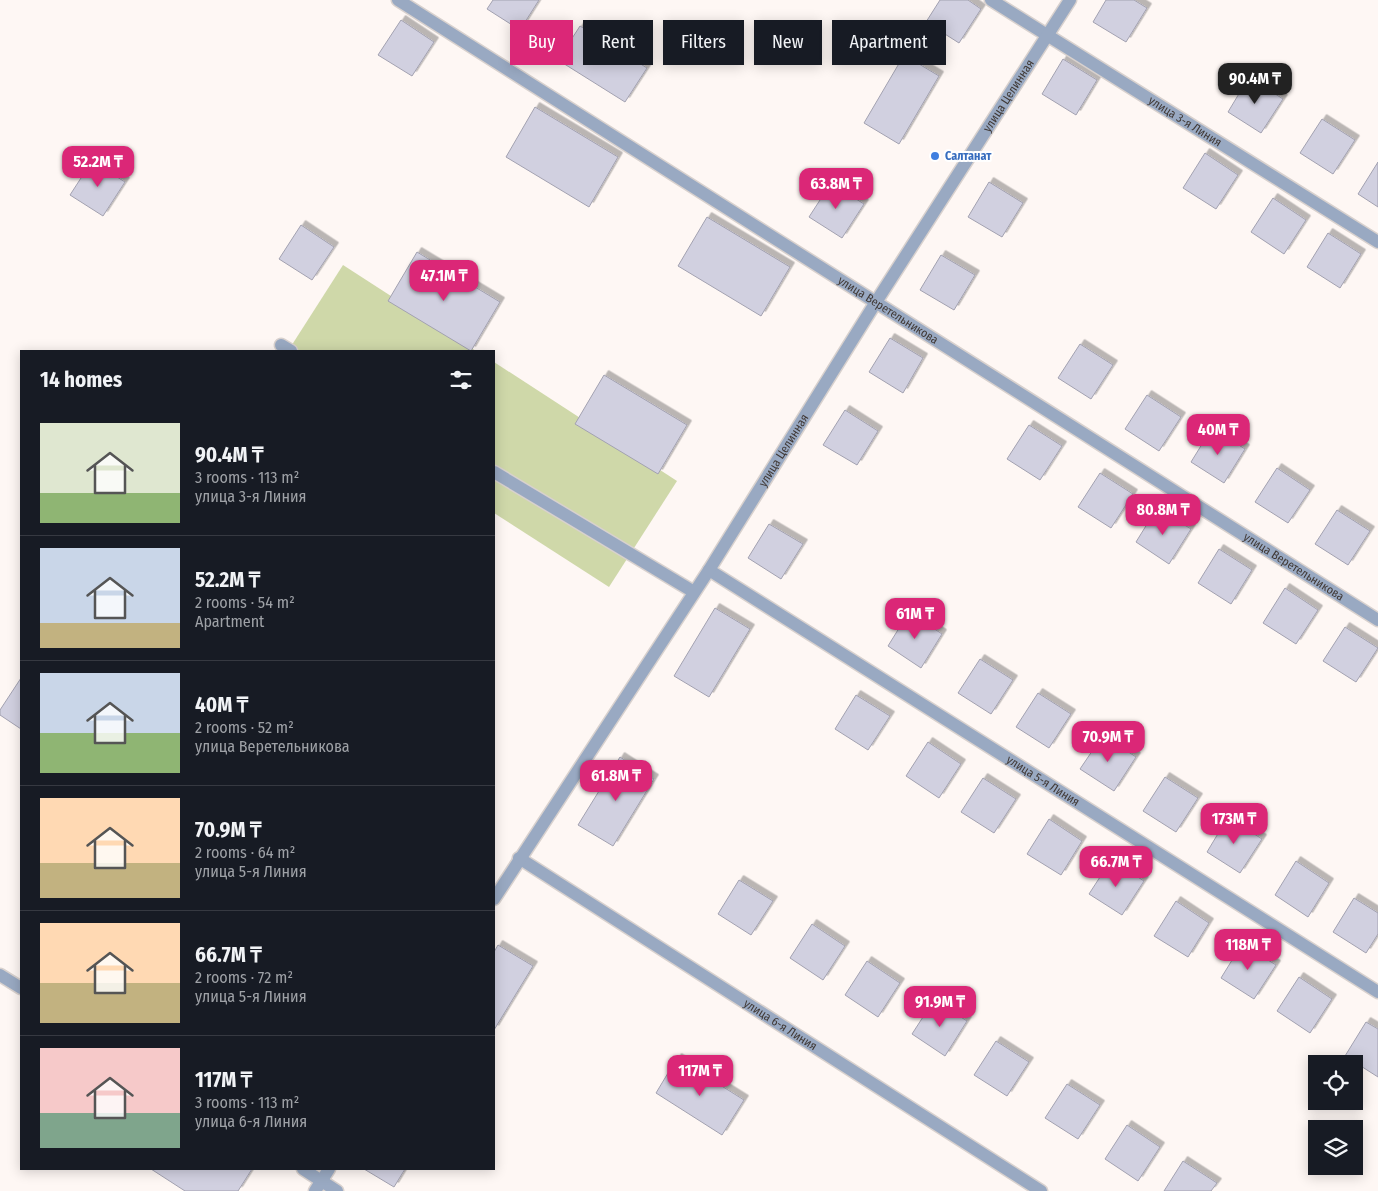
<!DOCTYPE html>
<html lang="en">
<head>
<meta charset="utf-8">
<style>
  body { margin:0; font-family:"Fira Sans Condensed",sans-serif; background:#20242c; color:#f1f3f6; height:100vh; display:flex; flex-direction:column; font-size:19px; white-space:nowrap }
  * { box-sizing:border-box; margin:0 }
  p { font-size:16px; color:#9ea1a6 }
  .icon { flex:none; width:28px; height:28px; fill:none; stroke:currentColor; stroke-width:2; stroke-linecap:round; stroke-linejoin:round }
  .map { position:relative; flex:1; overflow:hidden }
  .side { position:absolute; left:20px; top:350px; width:475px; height:820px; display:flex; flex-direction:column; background:#171b24; border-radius:0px; box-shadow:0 2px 12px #0003 }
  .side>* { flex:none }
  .guide { position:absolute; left:510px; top:20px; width:475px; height:45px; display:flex; gap:10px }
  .controls { position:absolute; left:1308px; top:1055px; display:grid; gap:10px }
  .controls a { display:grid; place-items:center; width:55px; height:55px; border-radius:0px; background:#171b24; box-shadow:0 2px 12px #0003; font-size:25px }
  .price { position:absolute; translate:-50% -42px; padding:0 11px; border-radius:10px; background:#db2777; color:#fff; font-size:16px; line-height:32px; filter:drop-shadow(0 1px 2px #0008) }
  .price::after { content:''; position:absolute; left:50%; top:30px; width:15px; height:11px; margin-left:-8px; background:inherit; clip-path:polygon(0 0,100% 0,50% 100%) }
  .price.current { background:#222; color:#fff }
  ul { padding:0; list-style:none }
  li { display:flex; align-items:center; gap:15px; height:125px; padding:0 20px }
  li+li { border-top:1px solid #363941 }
  li span { display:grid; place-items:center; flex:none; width:140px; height:100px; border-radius:0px; color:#555 }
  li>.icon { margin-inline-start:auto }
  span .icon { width:60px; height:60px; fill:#fffc; stroke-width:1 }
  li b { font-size:21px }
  h2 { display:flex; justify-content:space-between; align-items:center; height:60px; padding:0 20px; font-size:21px }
  .pill { padding:0 18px; border-radius:0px; background:#171b24; box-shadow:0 2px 12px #0003; font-size:18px; line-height:45px }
  .pill.current { background:#db2777; color:#fff }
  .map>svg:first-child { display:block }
  .green { fill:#cfd8a9 }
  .building { fill:#d1d0e0; stroke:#a2a1b0; filter:url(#shadow) }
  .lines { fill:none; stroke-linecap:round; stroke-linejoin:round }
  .minor-casing { stroke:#d8d1ce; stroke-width:15 }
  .minor { stroke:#99a9c2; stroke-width:12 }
  .shop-dot { fill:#3f7fe0; stroke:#fff; stroke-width:2 }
  .labels { text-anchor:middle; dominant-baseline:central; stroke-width:4; stroke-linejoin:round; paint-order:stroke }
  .street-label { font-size:12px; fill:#403936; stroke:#fff }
  .shop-label { font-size:12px; font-weight:bold; fill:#366cbe; stroke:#fff; text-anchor:start }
</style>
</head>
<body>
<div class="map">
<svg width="1378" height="1191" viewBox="0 0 1378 1191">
  <defs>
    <filter id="shadow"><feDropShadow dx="4.5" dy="-4.5" stdDeviation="0" flood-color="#0004"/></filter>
  </defs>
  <rect width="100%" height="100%" fill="#fef7f4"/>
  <g class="green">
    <path d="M343,265L476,351H288Z"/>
    <path d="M494,362L677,481L609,587L494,513Z"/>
  </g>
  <g class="building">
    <path d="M493,0H539L520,30L487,9Z"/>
    <path d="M940,0H968L981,9L959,43L926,22Z"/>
    <path d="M1106,0H1134L1147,8L1126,42L1093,22Z"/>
    <path d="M401,20L434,42L412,76L378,55Z"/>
    <path d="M580,26L647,68L625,102L558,60Z"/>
    <path d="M904,55L939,76L899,144L864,123Z"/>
    <path d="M1063,59L1097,80L1076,115L1042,94Z"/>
    <path d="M1249,77L1283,99L1261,133L1228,112Z"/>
    <path d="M535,107L618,157L589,207L506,157Z"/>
    <path d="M1322,119L1355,140L1333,174L1300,153Z"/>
    <path d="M1205,153L1238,175L1216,209L1183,188Z"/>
    <path d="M92,161L125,182L103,216L70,195Z"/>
    <path d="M1378,162V207L1358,194Z"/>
    <path d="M989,182L1023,203L1002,237L968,217Z"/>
    <path d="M831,183L864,204L842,238L809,217Z"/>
    <path d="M1273,198L1306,220L1284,254L1251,232Z"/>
    <path d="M707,217L790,267L761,316L678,266Z"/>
    <path d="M301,225L334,247L312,280L279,259Z"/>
    <path d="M1328,233L1361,254L1340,288L1307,267Z"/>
    <path d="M417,252L500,302L471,351L388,301Z"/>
    <path d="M941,255L975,275L954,310L920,290Z"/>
    <path d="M890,338L923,358L903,393L869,372Z"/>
    <path d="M1080,344L1113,365L1091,399L1058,378Z"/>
    <path d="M604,375L687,425L658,474L575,424Z"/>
    <path d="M1147,395L1181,417L1159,451L1125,429Z"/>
    <path d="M845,410L878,431L857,465L823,445Z"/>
    <path d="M1029,425L1062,446L1040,480L1007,459Z"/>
    <path d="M1212,428L1245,449L1224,483L1191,462Z"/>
    <path d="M1277,468L1310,490L1288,523L1255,502Z"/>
    <path d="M1100,473L1133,494L1111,528L1078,507Z"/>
    <path d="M1157,508L1191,529L1169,564L1136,542Z"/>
    <path d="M1337,510L1370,531L1348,565L1315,544Z"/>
    <path d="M769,524L803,544L781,579L748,558Z"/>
    <path d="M1219,549L1252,570L1231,604L1198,583Z"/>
    <path d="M1285,588L1318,610L1296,644L1263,623Z"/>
    <path d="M715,608L750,629L709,697L674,676Z"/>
    <path d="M909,612L942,634L921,668L888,646Z"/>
    <path d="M1345,627L1378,648L1356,682L1323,661Z"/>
    <path d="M980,659L1013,680L991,714L958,693Z"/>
    <path d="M21,678V729L0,715V710Z"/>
    <path d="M1038,693L1071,714L1049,748L1016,727Z"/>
    <path d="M856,695L890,716L868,750L835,729Z"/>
    <path d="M1103,735L1136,757L1114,791L1080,769Z"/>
    <path d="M928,742L961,764L939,798L906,776Z"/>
    <path d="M620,757L654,779L613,846L578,825Z"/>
    <path d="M1165,777L1198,798L1176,832L1143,811Z"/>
    <path d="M983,778L1016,799L994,833L961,812Z"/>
    <path d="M1228,817L1262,839L1240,873L1207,852Z"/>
    <path d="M1049,819L1082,841L1061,875L1027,854Z"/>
    <path d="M1111,860L1144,881L1122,915L1089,894Z"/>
    <path d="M1296,861L1329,883L1308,917L1275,895Z"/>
    <path d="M739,880L773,901L751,935L718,914Z"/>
    <path d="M1354,898L1378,913V934L1366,953L1333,932Z"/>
    <path d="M1176,901L1209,923L1188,957L1154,936Z"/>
    <path d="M812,924L845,946L823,980L790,958Z"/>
    <path d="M1242,944L1276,965L1254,999L1221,978Z"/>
    <path d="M498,945L533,966L494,1030V952Z"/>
    <path d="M867,961L900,983L878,1017L845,995Z"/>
    <path d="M1299,977L1332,999L1310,1033L1277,1011Z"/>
    <path d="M934,1000L967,1021L945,1056L912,1034Z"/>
    <path d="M1366,1022L1378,1029V1077L1345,1056Z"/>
    <path d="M996,1041L1029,1062L1007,1096L974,1075Z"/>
    <path d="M677,1058L744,1100L722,1135L656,1093Z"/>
    <path d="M1067,1084L1100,1105L1078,1139L1045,1118Z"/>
    <path d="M1127,1125L1160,1147L1138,1181L1105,1159Z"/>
    <path d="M1183,1161L1217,1183L1211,1191H1164Z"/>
    <path d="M151,1169H252L238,1191H185Z"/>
    <path d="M364,1169H405L394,1187Z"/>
  </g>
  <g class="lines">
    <g class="minor-casing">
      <g id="minor">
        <path id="s1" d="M398,0L1378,620"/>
        <path id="s2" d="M991,0L1378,242"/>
        <path d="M281,345L291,351"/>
        <path d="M494,472L694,592"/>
        <path id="s3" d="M709,570L1378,992"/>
        <path id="s4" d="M519,858L1041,1191"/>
        <path id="s5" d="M494,899L709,570L876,302L1070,0"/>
        <path d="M0,975L21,988"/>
        <path d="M303,1169L337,1191"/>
        <path d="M315,1191L329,1169"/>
      </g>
    </g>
    <use href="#minor" class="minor"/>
  </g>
  <circle class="shop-dot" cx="935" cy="156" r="5"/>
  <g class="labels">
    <g class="street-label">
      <text stroke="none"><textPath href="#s5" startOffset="954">улица Целинная</textPath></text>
      <text stroke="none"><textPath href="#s2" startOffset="229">улица 3-я Линия</textPath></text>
      <text stroke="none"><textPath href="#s1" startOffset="580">улица Веретельникова</textPath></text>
      <text stroke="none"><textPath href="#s5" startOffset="534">улица Целинная</textPath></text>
      <text stroke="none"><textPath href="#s1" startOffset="1060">улица Веретельникова</textPath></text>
      <text stroke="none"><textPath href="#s3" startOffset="395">улица 5-я Линия</textPath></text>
      <text stroke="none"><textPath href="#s4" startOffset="310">улица 6-я Линия</textPath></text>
    </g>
    <g class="shop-label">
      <text x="945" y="156">Салтанат</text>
    </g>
  </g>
</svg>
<div class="controls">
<a><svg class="icon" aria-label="locate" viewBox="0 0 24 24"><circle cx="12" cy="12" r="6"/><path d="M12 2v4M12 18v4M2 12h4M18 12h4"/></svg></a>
<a><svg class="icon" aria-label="layers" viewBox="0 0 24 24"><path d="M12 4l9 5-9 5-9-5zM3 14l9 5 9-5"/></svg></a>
</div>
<b class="price current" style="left:1255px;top:105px">90.4M ₸</b>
<b class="price" style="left:98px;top:188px">52.2M ₸</b>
<b class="price" style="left:836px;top:210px">63.8M ₸</b>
<b class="price" style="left:444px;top:302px">47.1M ₸</b>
<b class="price" style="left:1218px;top:456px">40M ₸</b>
<b class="price" style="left:1163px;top:536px">80.8M ₸</b>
<b class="price" style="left:915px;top:640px">61M ₸</b>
<b class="price" style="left:1108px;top:763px">70.9M ₸</b>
<b class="price" style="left:616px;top:802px">61.8M ₸</b>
<b class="price" style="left:1234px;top:845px">173M ₸</b>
<b class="price" style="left:1116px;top:888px">66.7M ₸</b>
<b class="price" style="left:1248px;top:971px">118M ₸</b>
<b class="price" style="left:940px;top:1028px">91.9M ₸</b>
<b class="price" style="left:700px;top:1097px">117M ₸</b>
<div class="guide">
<a class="pill current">Buy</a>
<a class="pill">Rent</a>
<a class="pill">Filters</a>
<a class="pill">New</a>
<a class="pill">Apartment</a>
</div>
<section class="side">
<h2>14 homes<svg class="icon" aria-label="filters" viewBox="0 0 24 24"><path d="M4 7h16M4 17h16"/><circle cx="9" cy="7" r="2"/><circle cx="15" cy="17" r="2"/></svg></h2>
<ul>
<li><span style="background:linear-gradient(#dfe7d0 70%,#8fb573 0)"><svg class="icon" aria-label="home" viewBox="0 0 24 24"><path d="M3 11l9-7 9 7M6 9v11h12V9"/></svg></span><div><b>90.4M ₸</b><p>3 rooms · 113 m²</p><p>улица 3-я Линия</p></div></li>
<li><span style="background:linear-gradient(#c9d6e8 75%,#c2b280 0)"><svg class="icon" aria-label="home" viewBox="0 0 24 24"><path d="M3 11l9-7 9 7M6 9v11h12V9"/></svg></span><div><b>52.2M ₸</b><p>2 rooms · 54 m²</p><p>Apartment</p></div></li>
<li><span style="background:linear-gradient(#c9d6e8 60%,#8fb573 0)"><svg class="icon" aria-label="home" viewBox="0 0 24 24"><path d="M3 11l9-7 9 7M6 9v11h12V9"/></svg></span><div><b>40M ₸</b><p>2 rooms · 52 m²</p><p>улица Веретельникова</p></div></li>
<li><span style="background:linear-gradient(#ffd9b3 65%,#c2b280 0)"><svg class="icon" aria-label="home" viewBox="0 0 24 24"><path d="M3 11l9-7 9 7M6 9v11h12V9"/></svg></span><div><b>70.9M ₸</b><p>2 rooms · 64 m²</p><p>улица 5-я Линия</p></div></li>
<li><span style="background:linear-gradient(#ffd9b3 60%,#c2b280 0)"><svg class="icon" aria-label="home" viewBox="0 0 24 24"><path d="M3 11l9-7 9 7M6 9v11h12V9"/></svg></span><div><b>66.7M ₸</b><p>2 rooms · 72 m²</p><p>улица 5-я Линия</p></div></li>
<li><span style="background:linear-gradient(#f6c9c9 65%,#7fa58c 0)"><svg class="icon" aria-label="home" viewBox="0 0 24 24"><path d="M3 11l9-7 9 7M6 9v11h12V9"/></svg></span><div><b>117M ₸</b><p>3 rooms · 113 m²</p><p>улица 6-я Линия</p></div></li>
</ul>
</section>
</div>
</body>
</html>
